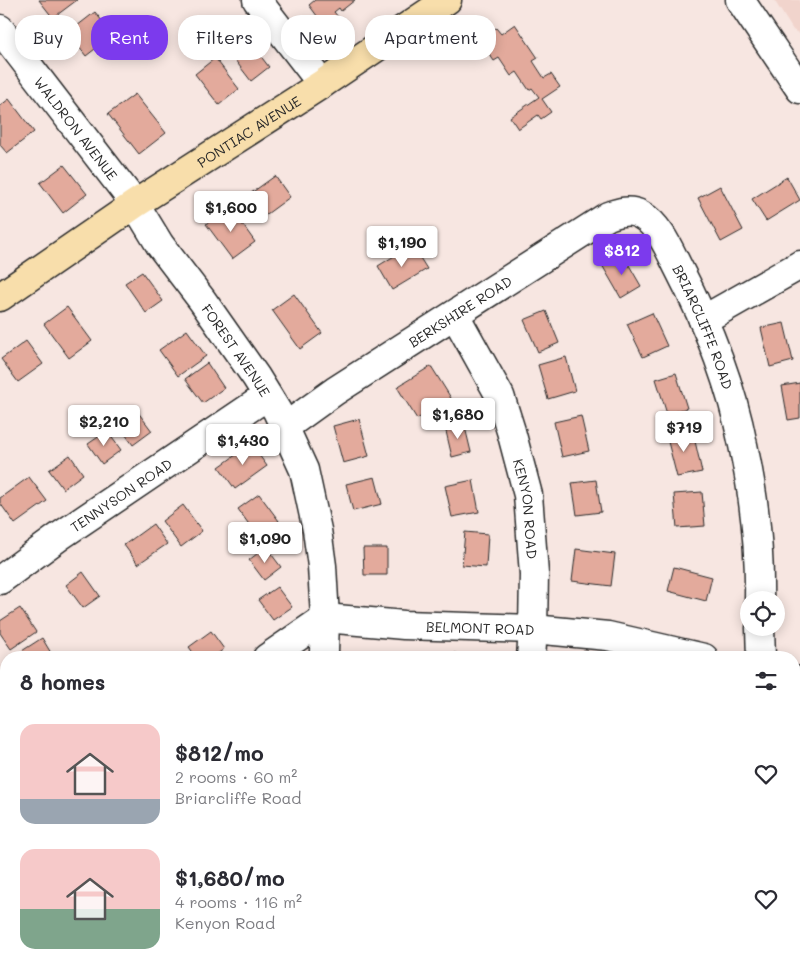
<!DOCTYPE html>
<html lang="en">
<head>
<meta charset="utf-8">
<style>
  body { margin:0; font-family:Mali,sans-serif; background:#f2f2f3; color:#2b2b33; height:100vh; display:flex; flex-direction:column; font-size:19px; white-space:nowrap }
  * { box-sizing:border-box; margin:0 }
  p { font-size:16px; color:#7c7c81 }
  .icon { flex:none; width:28px; height:28px; fill:none; stroke:currentColor; stroke-width:2; stroke-linecap:round; stroke-linejoin:round }
  .map { position:relative; flex:1; overflow:hidden }
  .panel { position:absolute; left:0px; top:651px; width:800px; height:321px; display:flex; flex-direction:column; background:#fff; border-radius:20px 20px 0 0; box-shadow:0 2px 12px #0003 }
  .panel>* { flex:none }
  .banner { position:absolute; left:15px; top:15px; width:500px; height:45px; display:flex; gap:10px }
  .fabs { position:absolute; left:740px; top:591px; display:grid; gap:10px }
  .fabs a { display:grid; place-items:center; width:45px; height:45px; border-radius:50%; background:#fff; box-shadow:0 2px 12px #0003; font-size:25px }
  .price { position:absolute; translate:-50% -42px; padding:0 11px; border-radius:5px; background:#fff; color:#222; font-size:16px; line-height:32px; filter:drop-shadow(0 1px 2px #0008) }
  .price::after { content:''; position:absolute; left:50%; top:30px; width:15px; height:11px; margin-left:-8px; background:inherit; clip-path:polygon(0 0,100% 0,50% 100%) }
  .price.active { background:#7c3aed; color:#fff }
  ul { padding:0; list-style:none }
  li { display:flex; align-items:center; gap:15px; height:125px; padding:0 20px }
  li span { display:grid; place-items:center; flex:none; width:140px; height:100px; border-radius:15px; color:#555 }
  li>.icon { margin-inline-start:auto }
  span .icon { width:60px; height:60px; fill:#fffc; stroke-width:1 }
  li b { font-size:21px }
  h2 { display:flex; justify-content:space-between; align-items:center; height:60px; padding:0 20px; font-size:21px }
  .pill { padding:0 18px; border-radius:20px; background:#fff; box-shadow:0 2px 12px #0003; font-size:18px; line-height:45px }
  .pill.active { background:#7c3aed; color:#fff }
  .map>svg:first-child { display:block }
  .built { fill:#f1d4cc }
  .building { fill:#e3aa9c; stroke:#2b2b2b }
  .lines { fill:none; stroke-linecap:round; stroke-linejoin:round }
  .minor-casing { stroke:#2b2b2b; stroke-width:31 }
  .major-casing { stroke:#2b2b2b; stroke-width:31 }
  .minor { stroke:#fff; stroke-width:28 }
  .major { stroke:#f8deab; stroke-width:28 }
  .labels { text-anchor:middle; dominant-baseline:central; stroke-width:4; stroke-linejoin:round; paint-order:stroke }
  .street-label { font-size:14px; fill:#2b2b2b; stroke:#fff }
</style>
</head>
<body>
<div class="map">
<svg width="800" height="972" viewBox="0 0 800 972">
  <rect width="100%" height="100%" fill="#f7e6e1"/>
  <filter id="ink" filterUnits="userSpaceOnUse"><feTurbulence type="fractalNoise" baseFrequency=".02" numOctaves="2"/><feDisplacementMap in="SourceGraphic" scale="10" xChannelSelector="R" yChannelSelector="G"/><feConvolveMatrix kernelMatrix="1 2 1 2 8 2 1 2 1" color-interpolation-filters="sRGB"/></filter>
  <g filter="url(#ink)">
    <path class="built" d="M774,0H800V34L793,30Z"/>
    <g class="building">
      <path d="M39,0H77L53,18Z"/>
      <path d="M315,0H355L341,11L339,8L334,12L339,18L326,28L309,5Z"/>
      <path d="M95,12L113,35L86,56L68,33Z"/>
      <path d="M515,24L538,58L533,61L544,78L551,74L560,87L542,99L551,112L541,119L538,115L518,129L510,117L539,97L532,88L529,90L517,72L511,76L499,58L494,61L479,39L496,28L501,34Z"/>
      <path d="M246,37L269,67L251,81L228,51Z"/>
      <path d="M215,58L239,89L219,105L195,74Z"/>
      <path d="M135,94L166,133L139,154L108,114Z"/>
      <path d="M9,99L34,132L7,153L0,145V106Z"/>
      <path d="M64,165L87,194L63,213L40,183Z"/>
      <path d="M275,176L290,197L256,222L240,201Z"/>
      <path d="M787,177L800,200L766,221L752,199Z"/>
      <path d="M720,186L743,230L721,242L698,198Z"/>
      <path d="M230,207L255,242L232,259L206,224Z"/>
      <path d="M412,245L427,269L392,290L378,266Z"/>
      <path d="M622,253L641,286L621,298L602,265Z"/>
      <path d="M142,272L163,301L146,313L125,283Z"/>
      <path d="M294,294L322,333L300,349L272,310Z"/>
      <path d="M67,307L92,341L69,358L44,324Z"/>
      <path d="M546,311L559,343L538,352L524,320Z"/>
      <path d="M652,313L667,346L643,357L627,324Z"/>
      <path d="M784,323L793,361L770,367L761,328Z"/>
      <path d="M187,330L206,356L178,376L159,350Z"/>
      <path d="M26,341L43,364L18,382L1,359Z"/>
      <path d="M566,357L575,391L548,399L538,365Z"/>
      <path d="M207,363L224,388L203,403L185,379Z"/>
      <path d="M431,366L451,398L417,419L397,387Z"/>
      <path d="M676,373L687,408L667,414L656,379Z"/>
      <path d="M800,383V418L788,420L782,386Z"/>
      <path d="M134,407L152,431L133,445L115,420Z"/>
      <path d="M581,416L589,451L562,457L554,422Z"/>
      <path d="M359,419L369,456L343,463L333,426Z"/>
      <path d="M464,423L471,452L452,457L445,427Z"/>
      <path d="M692,428L702,472L677,477L666,434Z"/>
      <path d="M107,431L121,450L102,464L88,444Z"/>
      <path d="M251,444L267,466L235,489L219,467Z"/>
      <path d="M70,455L83,474L63,489L49,470Z"/>
      <path d="M29,477L47,501L15,524L0,503V498Z"/>
      <path d="M375,477L382,504L353,511L346,484Z"/>
      <path d="M473,480L479,512L452,517L445,486Z"/>
      <path d="M596,480L601,512L577,515L572,483Z"/>
      <path d="M702,492L705,526L677,528L674,494Z"/>
      <path d="M259,494L279,521L258,537L238,509Z"/>
      <path d="M183,505L202,531L181,547L162,521Z"/>
      <path d="M153,524L167,544L138,564L124,545Z"/>
      <path d="M465,532L488,534L486,567L462,565Z"/>
      <path d="M266,547L281,567L264,580L249,560Z"/>
      <path d="M363,548H387V575H364Z"/>
      <path d="M576,549L615,554L611,586L572,581Z"/>
      <path d="M674,567L712,577L706,601L668,591Z"/>
      <path d="M83,572L100,596L83,608L66,585Z"/>
      <path d="M277,587L292,607L273,620L258,600Z"/>
      <path d="M20,608L36,632L11,649L0,633V621Z"/>
      <path d="M211,631L224,649L212,658H197L189,647Z"/>
      <path d="M42,638L54,658H11Z"/>
      <path d="M454,653L479,658H454Z"/>
      <path d="M797,706L800,707V738L794,736V717Z"/>
      <path d="M794,767L800,769V802L794,800Z"/>
      <path d="M0,781L6,790V819L2,822L0,820Z"/>
      <path d="M794,816L800,818V826L794,844Z"/>
      <path d="M244,966H270L271,967L269,972H242Z"/>
      <path d="M354,966H385L382,972H352Z"/>
      <path d="M480,966H490L504,970L503,972H479Z"/>
      <path d="M761,966H780L777,972H772Z"/>
    </g>
    <g class="lines">
      <g class="minor-casing">
        <g id="minor">
          <path d="M257,0L322,84"/>
          <path d="M740,0L800,89"/>
          <path id="s1" d="M0,29L135,204L160,245L202,300L256,377L277,411L304,470L317,530L322,566L325,618L324,652L323,658"/>
          <path id="s2" d="M455,315L500,396L511,431L528,495L534,574L533,629L531,658"/>
          <path d="M703,320L800,265"/>
          <path id="s3" d="M285,427L335,391L608,216C619,212 630,209 641,215C659,225 669,249 678,267C707,323 731,383 743,445C754,496 760,548 759,600"/>
          <path id="s4" d="M0,580L60,536L267,396"/>
          <path d="M760,628L761,658"/>
          <path id="s5" d="M267,658L325,618L404,625L533,629L608,636L704,658"/>
          <path d="M794,680L800,681"/>
          <path d="M0,720L6,728"/>
          <path d="M177,966L182,972"/>
          <path d="M85,972L92,966"/>
          <path d="M208,972L210,966"/>
          <path d="M430,972L433,966"/>
          <path d="M682,972L684,966"/>
        </g>
      </g>
      <g class="major-casing">
        <g id="major">
          <path id="s6" d="M0,297L135,204L322,84L447,0"/>
        </g>
      </g>
      <use href="#minor" class="minor"/>
      <use href="#major" class="major"/>
    </g>
  </g>
  <g class="labels">
    <g class="street-label">
      <text stroke="none"><textPath href="#s1" startOffset="125">WALDRON AVENUE</textPath></text>
      <text stroke="none"><textPath href="#s6" startOffset="299">PONTIAC AVENUE</textPath></text>
      <text stroke="none"><textPath href="#s3" startOffset="210">BERKSHIRE ROAD</textPath></text>
      <text stroke="none"><textPath href="#s3" startOffset="550">BRIARCLIFFE ROAD</textPath></text>
      <text stroke="none"><textPath href="#s1" startOffset="399">FOREST AVENUE</textPath></text>
      <text stroke="none"><textPath href="#s4" startOffset="148">TENNYSON ROAD</textPath></text>
      <text stroke="none"><textPath href="#s2" startOffset="209">KENYON ROAD</textPath></text>
      <text stroke="none"><textPath href="#s5" startOffset="226">BELMONT ROAD</textPath></text>
    </g>
  </g>
</svg>
<div class="fabs">
<a><svg class="icon" aria-label="locate" viewBox="0 0 24 24"><circle cx="12" cy="12" r="6"/><path d="M12 2v4M12 18v4M2 12h4M18 12h4"/></svg></a>
</div>
<b class="price" style="left:231px;top:233px">$1,600</b>
<b class="price" style="left:402px;top:268px">$1,190</b>
<b class="price active" style="left:622px;top:276px">$812</b>
<b class="price" style="left:458px;top:440px">$1,680</b>
<b class="price" style="left:104px;top:447px">$2,210</b>
<b class="price" style="left:684px;top:453px">$719</b>
<b class="price" style="left:243px;top:466px">$1,430</b>
<b class="price" style="left:265px;top:564px">$1,090</b>
<div class="banner">
<a class="pill">Buy</a>
<a class="pill active">Rent</a>
<a class="pill">Filters</a>
<a class="pill">New</a>
<a class="pill">Apartment</a>
</div>
<section class="panel">
<h2>8 homes<svg class="icon" aria-label="filters" viewBox="0 0 24 24"><path d="M4 7h16M4 17h16"/><circle cx="9" cy="7" r="2"/><circle cx="15" cy="17" r="2"/></svg></h2>
<ul>
<li><span style="background:linear-gradient(#f6c9c9 75%,#9aa5b1 0)"><svg class="icon" aria-label="home" viewBox="0 0 24 24"><path d="M3 11l9-7 9 7M6 9v11h12V9"/></svg></span><div><b>$812/mo</b><p>2 rooms · 60 m²</p><p>Briarcliffe Road</p></div><svg class="icon" aria-label="heart" viewBox="0 0 24 24"><path d="M12 20l-8-8c-3-5 5-10 8-4 3-6 11-1 8 4z"/></svg></li>
<li><span style="background:linear-gradient(#f6c9c9 60%,#7fa58c 0)"><svg class="icon" aria-label="home" viewBox="0 0 24 24"><path d="M3 11l9-7 9 7M6 9v11h12V9"/></svg></span><div><b>$1,680/mo</b><p>4 rooms · 116 m²</p><p>Kenyon Road</p></div><svg class="icon" aria-label="heart" viewBox="0 0 24 24"><path d="M12 20l-8-8c-3-5 5-10 8-4 3-6 11-1 8 4z"/></svg></li>
</ul>
</section>
</div>
</body>
</html>
